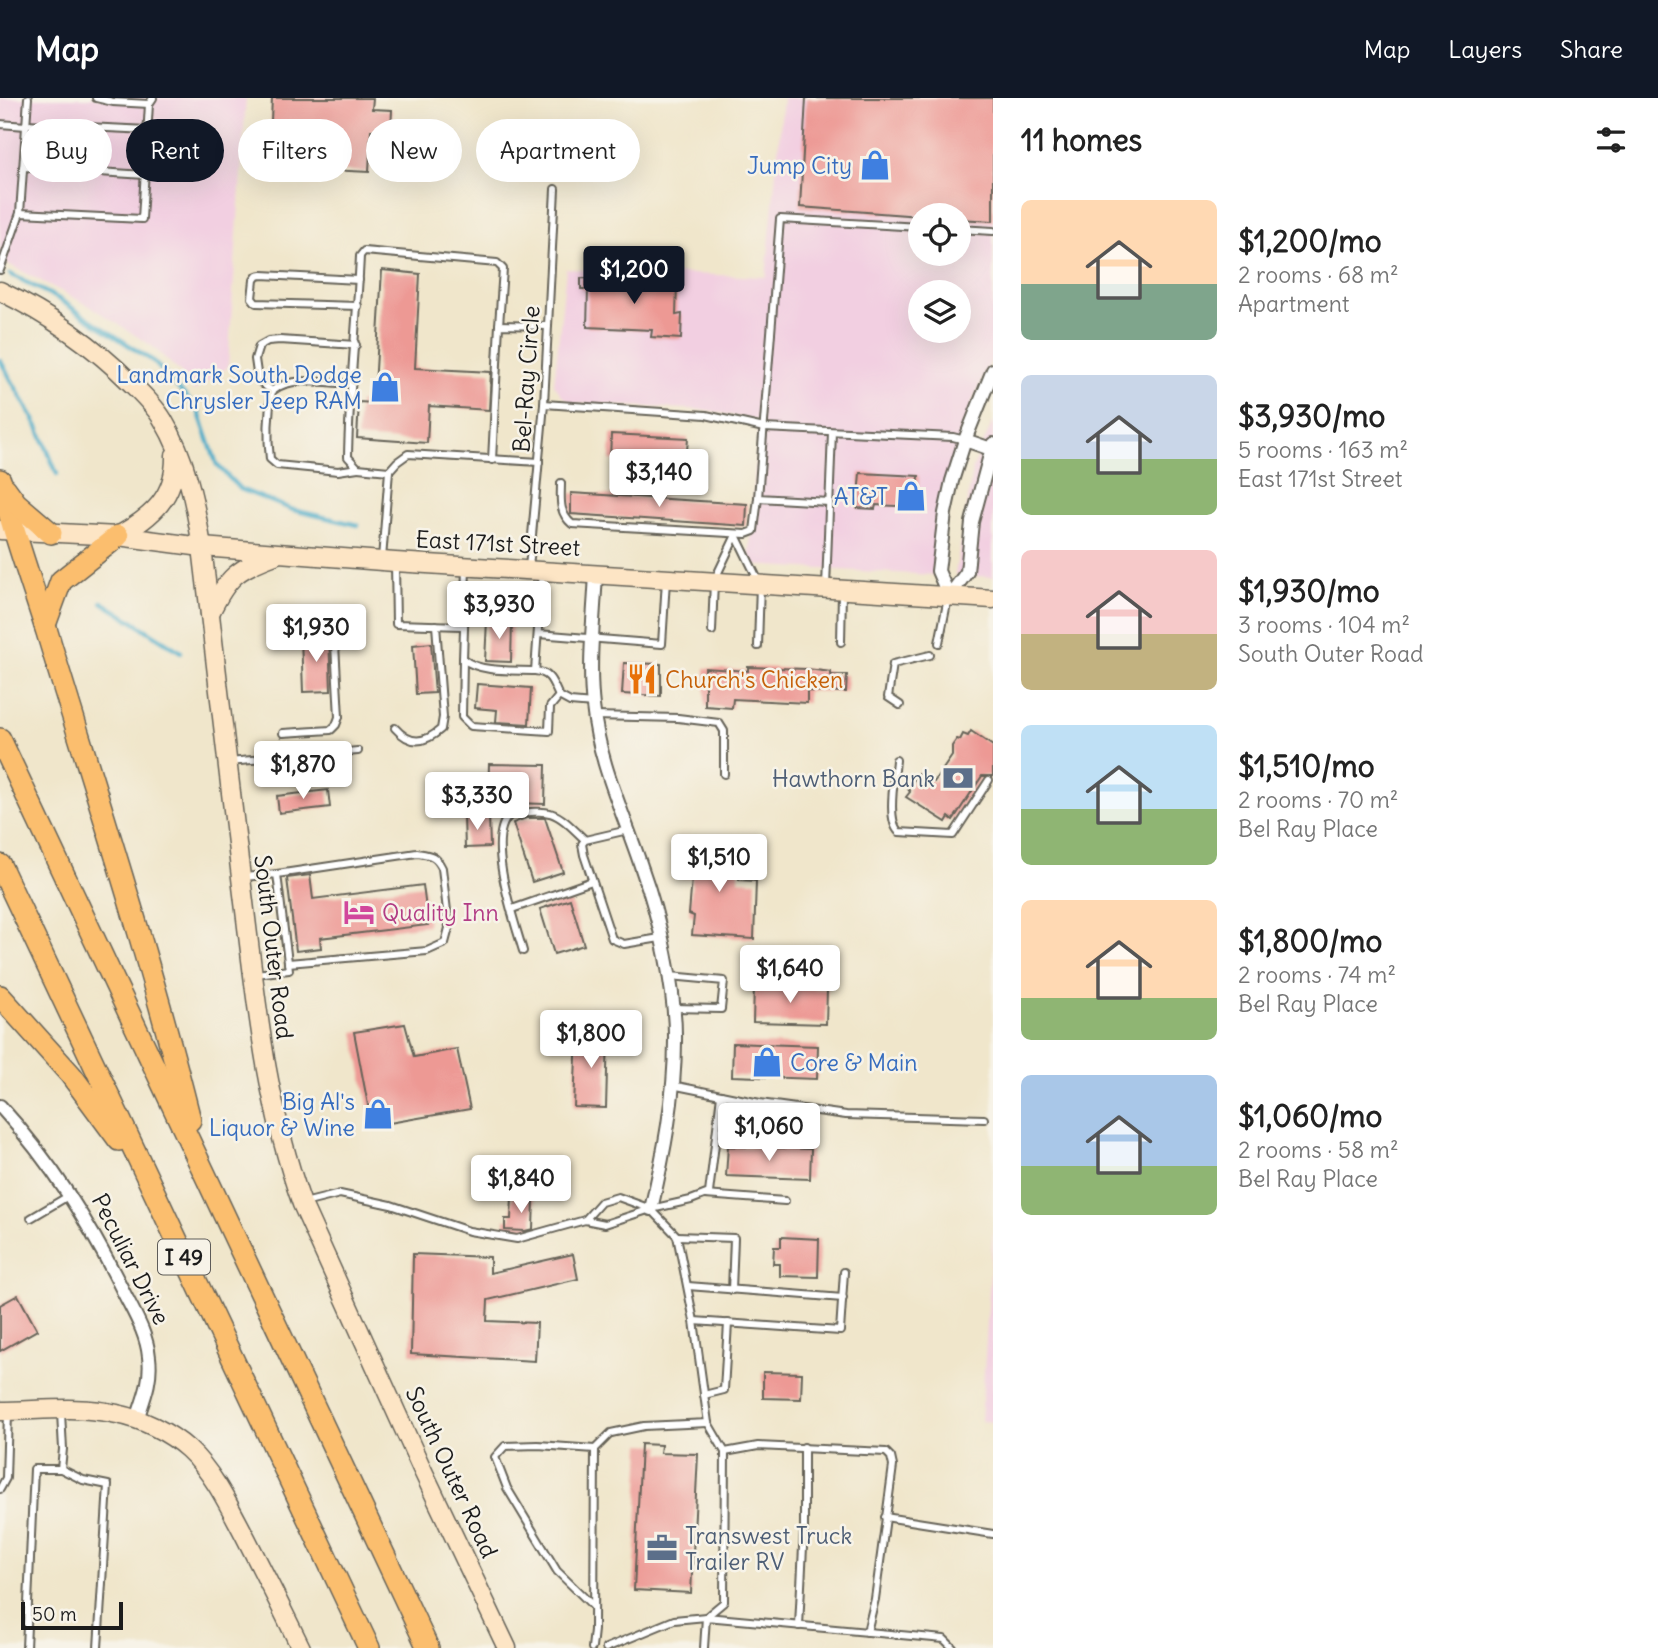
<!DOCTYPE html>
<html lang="en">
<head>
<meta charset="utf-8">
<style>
  body { margin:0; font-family:Delius,sans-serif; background:#f6f6f6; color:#222; height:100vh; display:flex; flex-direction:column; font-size:26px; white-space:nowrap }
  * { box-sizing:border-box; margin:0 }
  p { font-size:23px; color:#767676 }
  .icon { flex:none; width:38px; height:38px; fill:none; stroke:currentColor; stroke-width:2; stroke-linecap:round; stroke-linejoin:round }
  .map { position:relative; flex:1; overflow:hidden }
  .drawer { display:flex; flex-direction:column; background:#fff; width:665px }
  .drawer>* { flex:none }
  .top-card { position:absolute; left:21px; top:21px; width:665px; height:63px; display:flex; gap:14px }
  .controls { position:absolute; left:908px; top:105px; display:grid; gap:14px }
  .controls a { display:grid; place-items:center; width:63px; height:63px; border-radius:50%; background:#fff; box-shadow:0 7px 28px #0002; font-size:35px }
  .scale { position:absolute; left:21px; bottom:18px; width:102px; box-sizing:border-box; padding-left:7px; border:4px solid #1c1c1c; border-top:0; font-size:19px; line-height:24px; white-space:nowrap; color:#1c1c1c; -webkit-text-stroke:5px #f7f3e8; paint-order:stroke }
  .price { position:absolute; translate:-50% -60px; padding:0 16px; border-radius:7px; background:#fff; color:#222; font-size:23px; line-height:46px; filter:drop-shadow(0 2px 4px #0008) }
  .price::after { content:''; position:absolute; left:50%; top:42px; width:21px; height:16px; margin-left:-10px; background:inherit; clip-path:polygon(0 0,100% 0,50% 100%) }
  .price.current { background:#111827; color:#fff }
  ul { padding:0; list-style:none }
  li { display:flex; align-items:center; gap:21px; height:175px; padding:0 28px }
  li span { display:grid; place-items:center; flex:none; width:196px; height:140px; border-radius:10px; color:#555 }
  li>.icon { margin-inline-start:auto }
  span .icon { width:84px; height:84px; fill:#fffc; stroke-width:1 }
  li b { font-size:30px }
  h2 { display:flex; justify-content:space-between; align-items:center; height:84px; padding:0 28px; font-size:30px }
  .chip { padding:0 24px; border-radius:32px; background:#fff; box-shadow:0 7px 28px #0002; font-size:24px; line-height:63px }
  .chip.current { background:#111827; color:#fff }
  header { display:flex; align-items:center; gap:42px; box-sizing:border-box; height:98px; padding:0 35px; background:#111827; color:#fff }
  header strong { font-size:33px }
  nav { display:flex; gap:38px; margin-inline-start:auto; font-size:24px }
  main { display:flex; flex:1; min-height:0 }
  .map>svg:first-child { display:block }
  .built { fill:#f2cfe1; fill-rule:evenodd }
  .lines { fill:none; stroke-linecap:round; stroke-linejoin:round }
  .stream { stroke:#48abc7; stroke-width:4.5 }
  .building { fill:#ed9994 }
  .lane-casing { stroke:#666359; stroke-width:10 }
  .street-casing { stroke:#666359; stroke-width:16 }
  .secondary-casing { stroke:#666359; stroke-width:21 }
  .highway-casing { stroke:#666359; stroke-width:24 }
  .lane { stroke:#fff; stroke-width:6 }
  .street { stroke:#fff; stroke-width:12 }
  .secondary { stroke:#fde5c5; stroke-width:18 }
  .highway { stroke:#fbbe6e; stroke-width:21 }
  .labels { text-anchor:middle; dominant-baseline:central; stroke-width:5; stroke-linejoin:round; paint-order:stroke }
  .shield { fill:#f7f3e8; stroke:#5e5c59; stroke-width:2 }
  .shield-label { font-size:21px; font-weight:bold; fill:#1c1c1c }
  .shop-label { font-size:23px; fill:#366cbe; stroke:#f7f3e8; text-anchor:end }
  .street-label { font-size:23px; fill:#1c1c1c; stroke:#f7f3e8 }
  .food-label { font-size:23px; fill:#c56008; stroke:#f7f3e8; text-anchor:start }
  .service-label { font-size:23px; fill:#4e5e75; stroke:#f7f3e8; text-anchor:end }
  .hotel-label { font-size:23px; fill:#b23c85; stroke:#f7f3e8; text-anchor:start }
</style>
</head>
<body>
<header>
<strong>Map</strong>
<nav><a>Map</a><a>Layers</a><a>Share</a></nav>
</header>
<main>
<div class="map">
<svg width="993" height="1550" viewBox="0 0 993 1550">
  <rect width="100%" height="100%" fill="#f7f3e8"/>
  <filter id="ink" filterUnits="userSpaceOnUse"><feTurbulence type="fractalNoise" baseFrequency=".0143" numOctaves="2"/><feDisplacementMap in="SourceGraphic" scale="14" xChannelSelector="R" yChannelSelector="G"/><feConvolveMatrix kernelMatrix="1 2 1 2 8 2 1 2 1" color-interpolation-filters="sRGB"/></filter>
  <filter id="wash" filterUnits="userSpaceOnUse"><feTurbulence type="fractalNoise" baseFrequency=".00686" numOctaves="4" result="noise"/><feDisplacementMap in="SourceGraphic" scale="28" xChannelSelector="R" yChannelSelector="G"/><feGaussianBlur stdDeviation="1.57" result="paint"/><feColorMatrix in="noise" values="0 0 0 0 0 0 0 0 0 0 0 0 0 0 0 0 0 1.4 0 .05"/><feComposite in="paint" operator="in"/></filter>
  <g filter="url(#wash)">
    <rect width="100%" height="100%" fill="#f0e6cb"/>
    <g class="built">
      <path d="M0,0H246L228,269L194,293L181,275L152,248L88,207L0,162Z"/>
      <path d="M783,0H993V258L973,302L943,397L933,477L749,467L758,323L706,312L572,305L562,298L554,286L566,171L766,179ZM920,117H959V156H920ZM920,194H959V233H920Z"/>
      <path d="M993,323V479L955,477L973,370Z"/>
      <path d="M993,1128V1324L981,1323Z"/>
    </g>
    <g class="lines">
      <g class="stream">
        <path d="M10,176L57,200L153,263L198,312L217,367L240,391L293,412L358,427"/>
        <path d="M0,262L38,329L57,376"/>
        <path d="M102,504L181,554"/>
      </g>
    </g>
    <g id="blocks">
      <g class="building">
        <path d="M272,0H373L372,11L392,12L391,32H371L369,74L269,69Z"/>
        <path d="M806,0H993V123L959,121V117L920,118L800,109Z"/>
        <path d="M382,172L420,176L415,270L491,274L489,312L429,308L427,345L357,340L359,304L374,305Z"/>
        <path d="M581,180L677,185L676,217L682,216L681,241L651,239L652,232L587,229L588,191H581Z"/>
        <path d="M611,336L688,340L686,366L610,362Z"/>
        <path d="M860,375L919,378L917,409L876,407L875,411L857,410Z"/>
        <path d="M571,395L747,406L746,428L571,416Z"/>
        <path d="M487,522L512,523L511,564L485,563Z"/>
        <path d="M301,538H329L331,593L303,594Z"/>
        <path d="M431,545L435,595L416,596L413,547Z"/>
        <path d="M624,565L661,566V598L622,596Z"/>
        <path d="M748,569L807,571L831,574V577H847L846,594L807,593V605L733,601L732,610L705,608V570L748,573Z"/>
        <path d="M477,586L531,590L529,626L496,624L497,612L475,610Z"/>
        <path d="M971,633L993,648V678H982L953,722L949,719L946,724L906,699L910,694L908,691L918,675L934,684L952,658V648L957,641L960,642L963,636L968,638Z"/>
        <path d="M489,666L546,667L545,706L488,704Z"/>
        <path d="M328,692L330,709L279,715L277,698Z"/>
        <path d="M489,717L490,749L465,750L464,718Z"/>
        <path d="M526,720H545L563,774L532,784L513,725Z"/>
        <path d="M685,748L739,751V782L756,783L754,841L692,837L694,818L689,816L692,780H683Z"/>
        <path d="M310,777L313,801L423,787L428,827L320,840L321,850L296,853L287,780Z"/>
        <path d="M570,801L584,847L554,856L540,811Z"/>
        <path d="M754,888L827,891L826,926L753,924Z"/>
        <path d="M405,926L414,959L457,951L470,1011L372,1028L354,934Z"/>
        <path d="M577,934L608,935L606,1010L574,1009Z"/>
        <path d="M733,945L818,948L817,981L732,978Z"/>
        <path d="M728,1048L811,1051L810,1081L726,1078Z"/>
        <path d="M512,1099L534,1100L533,1131L525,1133L505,1132V1121H511Z"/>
        <path d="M781,1139L819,1141L818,1179L780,1178V1166H773L774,1149H781Z"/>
        <path d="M413,1156L490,1159V1175L573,1156L578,1181L488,1202L487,1223L537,1225L535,1263L411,1256Z"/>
        <path d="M18,1197L37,1232L0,1253V1207Z"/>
        <path d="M763,1274L802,1275L801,1301L763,1300Z"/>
        <path d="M641,1346L661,1347L660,1355L698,1356L691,1495L634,1492Z"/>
      </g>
    </g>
  </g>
  <g filter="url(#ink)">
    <use href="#blocks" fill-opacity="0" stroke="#666359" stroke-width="2"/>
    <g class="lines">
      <g class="lane-casing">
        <g id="lane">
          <path d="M96,0L113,4L149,6"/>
          <path d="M0,26L26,28"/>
          <path d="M26,26L148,32"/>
          <path d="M23,69L145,77"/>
          <path d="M20,115L142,121L149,6L153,0"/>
          <path d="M959,131L993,133"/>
          <path d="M0,172L20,115L28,0"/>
          <path d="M358,208L256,205L252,200L254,182L257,178L262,177L359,182"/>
          <path d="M351,286C327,285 292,277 272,293C268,317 267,338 270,361L277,367L338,373L358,370"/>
          <path d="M272,293L258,282L255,261L259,248L268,243L280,242L356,247"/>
          <path d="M544,306L706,317L764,330L953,339L965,342"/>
          <path d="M492,362L499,227L548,228"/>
          <path d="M389,373L358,370L348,359C349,292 357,225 360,158L364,153L497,165L503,171L499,227"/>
          <path d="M561,385C561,401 558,414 572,426L746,436L754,433L758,400"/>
          <path d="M829,404L758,400L780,121L920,129"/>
          <path d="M382,461L389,373L397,364L408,356L539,364"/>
          <path d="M395,465L396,526L463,528"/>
          <path d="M466,470L463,561C480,575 514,572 535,573L542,473"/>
          <path d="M529,470L544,306L555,91"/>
          <path d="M826,489L832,334"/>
          <path d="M712,533L714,483L736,437L760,486L758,548"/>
          <path d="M538,536L662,546L666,482"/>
          <path d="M841,544L842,494"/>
          <path d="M939,545L948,500"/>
          <path d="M463,561L462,619L471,628L549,633L550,609L559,598"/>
          <path d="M535,573C552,575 552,585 559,598L570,604L593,606"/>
          <path d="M900,607L888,599L893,566L930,557"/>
          <path d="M594,618L678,620L719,625L724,633V676"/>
          <path d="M395,630C410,647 424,646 441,631L443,619L436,527"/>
          <path d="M283,635L331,632L336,627L339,619L334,528"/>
          <path d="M896,662C895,678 886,723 899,734L953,737L989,682"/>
          <path d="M228,664L358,653"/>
          <path d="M628,732L585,742L582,746L584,757L612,841L624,846L660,840"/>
          <path d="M277,776L417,755C430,757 436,757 442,770L449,830L445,845L427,853L288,865"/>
          <path d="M243,779L277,776L289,872L256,876"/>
          <path d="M512,811L592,783"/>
          <path d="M523,853C515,825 484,738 510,717C553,710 554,712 585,742"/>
          <path d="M670,878L724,883L721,911L674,910"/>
          <path d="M672,987L760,1005L846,1017L984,1021"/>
          <path d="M705,1097L785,1103"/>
          <path d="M304,1105L340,1096L391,1107L469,1133L517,1141L585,1122L605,1126L651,1111L691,1102L709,1095L721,997"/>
          <path d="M31,1120L70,1097"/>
          <path d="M585,1122L601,1104L618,1099L651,1111L677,1138L694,1223L708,1325L644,1328L611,1335L595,1351L594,1532L592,1550"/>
          <path d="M677,1138L734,1140L732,1192"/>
          <path d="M688,1188L843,1200"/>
          <path d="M694,1223L840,1233L844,1174"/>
          <path d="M704,1297L724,1292L728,1225"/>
          <path d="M61,1315L63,1351L61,1371"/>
          <path d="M725,1354L758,1348L886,1354L891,1359L893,1368L875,1501L867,1534"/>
          <path d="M0,1391L6,1380L8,1315"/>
          <path d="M885,1419L993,1436"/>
          <path d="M594,1509L557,1473L507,1390L495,1359L505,1348L538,1347L595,1351"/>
          <path d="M799,1528L804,1429V1349"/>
          <path d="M26,1550L34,1371H61L83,1382L108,1387L98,1550"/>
          <path d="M606,1550L674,1522L706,1519L724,1504L725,1354L708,1325"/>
          <path d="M704,1550L706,1519L944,1541L953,1550"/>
        </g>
      </g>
      <g class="street-casing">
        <g id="street">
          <path d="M965,342L991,351"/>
          <path d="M596,475C594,520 588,564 593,608C599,666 624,716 642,771C659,818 676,892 675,943C675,999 664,1056 651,1111"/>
          <path d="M949,498L938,473L945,415L952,383L965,342L993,272"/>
          <path d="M949,498L967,474L972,424L993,346"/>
          <path d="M0,1008C52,1065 90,1126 124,1195C134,1215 147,1236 149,1259C152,1282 144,1300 137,1321"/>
        </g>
      </g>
      <g class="secondary-casing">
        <g id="secondary">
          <path d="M0,193C49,217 92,246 131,285C142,296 155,308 163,322C186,360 195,405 202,449C215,562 228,675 242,788C256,899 264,999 302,1106L422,1371L507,1550"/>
          <path d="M0,432L118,438L202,449L395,464L993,501"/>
          <path d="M118,438C152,419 176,399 175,357"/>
          <path d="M210,515C228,478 237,471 275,457"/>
          <path d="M0,1313C38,1313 80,1307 117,1316C142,1321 169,1334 188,1351C214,1375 230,1410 246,1440C265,1477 283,1513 301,1550"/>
        </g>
      </g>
      <g class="highway-casing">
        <g id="highway">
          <path d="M0,382C13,434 31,483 47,534C96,696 149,857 190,1022"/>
          <path d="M5,390L16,405L51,435"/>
          <path d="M45,527L61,483L118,438"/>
          <path d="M0,641L428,1550"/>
          <path d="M0,767L369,1550"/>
          <path d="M0,898L71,977L119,1042"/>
        </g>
      </g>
      <use href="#lane" class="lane"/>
      <use href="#street" class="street"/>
      <use href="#secondary" class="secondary"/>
      <use href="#highway" class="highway"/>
    </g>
  </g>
  <defs>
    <g id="shop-bare" transform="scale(2.415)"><path d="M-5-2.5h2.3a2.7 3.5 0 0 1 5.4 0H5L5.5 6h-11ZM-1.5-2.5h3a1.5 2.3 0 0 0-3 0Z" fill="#3f7fe0" stroke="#f7f3e8" stroke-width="2.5" paint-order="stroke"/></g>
    <g id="restaurant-bare" transform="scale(2.415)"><path d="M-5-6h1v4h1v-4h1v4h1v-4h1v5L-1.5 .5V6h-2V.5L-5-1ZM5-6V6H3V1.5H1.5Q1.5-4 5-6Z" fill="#e8710a" stroke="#f7f3e8" stroke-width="2.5" paint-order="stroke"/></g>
    <g id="bank-bare" transform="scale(2.415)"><path d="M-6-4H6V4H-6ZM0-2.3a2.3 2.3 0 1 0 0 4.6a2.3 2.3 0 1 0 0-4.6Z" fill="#5c6f8a" stroke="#f7f3e8" stroke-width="2.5" paint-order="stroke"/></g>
    <g id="hotel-bare" transform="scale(2.415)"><path d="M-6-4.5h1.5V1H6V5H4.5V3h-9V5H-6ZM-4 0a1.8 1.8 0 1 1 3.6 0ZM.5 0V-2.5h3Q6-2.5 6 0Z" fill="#d1479c" stroke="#f7f3e8" stroke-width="2.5" paint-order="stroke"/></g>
    <g id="office-bare" transform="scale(2.415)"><path d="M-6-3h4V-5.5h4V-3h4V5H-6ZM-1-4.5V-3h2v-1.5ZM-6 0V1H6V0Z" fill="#5c6f8a" stroke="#f7f3e8" stroke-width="2.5" paint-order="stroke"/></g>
  </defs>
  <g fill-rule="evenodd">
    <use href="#shop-bare" x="875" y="67"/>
    <use href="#shop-bare" x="385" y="289"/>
    <use href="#shop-bare" x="911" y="398"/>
    <use href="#restaurant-bare" x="642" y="581"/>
    <use href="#bank-bare" x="958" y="680"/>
    <use href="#hotel-bare" x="359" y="814"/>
    <use href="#shop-bare" x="767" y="964"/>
    <use href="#shop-bare" x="378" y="1016"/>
    <use href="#office-bare" x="662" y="1450"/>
  </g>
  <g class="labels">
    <rect class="shield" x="158" y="1141.5" width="52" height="35" rx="5"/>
    <g class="shield-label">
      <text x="184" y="1159">I 49</text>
    </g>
    <g class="shop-label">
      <text x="852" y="67">Jump City</text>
      <text x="362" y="276">Landmark South Dodge<tspan x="362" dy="26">Chrysler Jeep RAM</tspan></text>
      <text x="888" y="398">AT&amp;T</text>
      <text x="790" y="964" text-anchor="start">Core &amp; Main</text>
      <text x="355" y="1003">Big Al's<tspan x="355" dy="26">Liquor &amp; Wine</tspan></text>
    </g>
    <g class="street-label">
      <text transform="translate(526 281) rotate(-86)">Bel-Ray Circle</text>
      <text transform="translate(498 445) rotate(3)">East 171st Street</text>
      <text transform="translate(274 849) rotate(83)">South Outer Road</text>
      <text transform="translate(131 1161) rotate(63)">Peculiar Drive</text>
      <text transform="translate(452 1374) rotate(65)">South Outer Road</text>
    </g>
    <g class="food-label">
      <text x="665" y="581">Church's Chicken</text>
    </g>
    <g class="service-label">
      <text x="935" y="680">Hawthorn Bank</text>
      <text x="685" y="1437" text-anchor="start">Transwest Truck<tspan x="685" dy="26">Trailer RV</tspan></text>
    </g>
    <g class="hotel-label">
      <text x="382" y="814">Quality Inn</text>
    </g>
  </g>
</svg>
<div class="controls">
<a><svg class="icon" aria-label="locate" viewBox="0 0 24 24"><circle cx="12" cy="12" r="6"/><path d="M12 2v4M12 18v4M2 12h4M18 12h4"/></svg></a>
<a><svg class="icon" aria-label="layers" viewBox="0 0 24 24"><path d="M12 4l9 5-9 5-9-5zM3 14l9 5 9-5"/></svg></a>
</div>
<div class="scale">50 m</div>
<b class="price current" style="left:634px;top:208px">$1,200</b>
<b class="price" style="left:659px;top:411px">$3,140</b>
<b class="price" style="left:499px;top:543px">$3,930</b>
<b class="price" style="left:316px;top:566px">$1,930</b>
<b class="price" style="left:303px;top:703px">$1,870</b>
<b class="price" style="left:477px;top:734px">$3,330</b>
<b class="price" style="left:719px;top:796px">$1,510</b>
<b class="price" style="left:790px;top:907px">$1,640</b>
<b class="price" style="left:591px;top:972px">$1,800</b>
<b class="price" style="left:769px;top:1065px">$1,060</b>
<b class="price" style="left:521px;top:1117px">$1,840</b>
<div class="top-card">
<a class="chip">Buy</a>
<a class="chip current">Rent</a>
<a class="chip">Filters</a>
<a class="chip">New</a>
<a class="chip">Apartment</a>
</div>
</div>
<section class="drawer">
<h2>11 homes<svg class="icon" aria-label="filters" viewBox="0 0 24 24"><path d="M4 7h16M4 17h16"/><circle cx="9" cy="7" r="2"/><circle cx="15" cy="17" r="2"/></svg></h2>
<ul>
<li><span style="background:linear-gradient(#ffd9b3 60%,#7fa58c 0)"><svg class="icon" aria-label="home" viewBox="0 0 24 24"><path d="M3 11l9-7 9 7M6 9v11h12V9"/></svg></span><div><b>$1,200/mo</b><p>2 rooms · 68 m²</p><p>Apartment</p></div></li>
<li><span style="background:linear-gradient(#c9d6e8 60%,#8fb573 0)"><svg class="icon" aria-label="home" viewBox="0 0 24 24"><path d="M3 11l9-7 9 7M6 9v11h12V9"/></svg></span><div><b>$3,930/mo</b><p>5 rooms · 163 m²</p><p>East 171st Street</p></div></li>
<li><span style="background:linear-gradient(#f6c9c9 60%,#c2b280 0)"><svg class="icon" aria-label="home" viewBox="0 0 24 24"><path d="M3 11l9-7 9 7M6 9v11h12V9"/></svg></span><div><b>$1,930/mo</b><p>3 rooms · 104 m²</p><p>South Outer Road</p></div></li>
<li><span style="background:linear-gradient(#bfe0f5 60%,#8fb573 0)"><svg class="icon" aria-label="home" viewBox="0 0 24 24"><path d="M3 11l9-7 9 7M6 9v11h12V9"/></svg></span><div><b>$1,510/mo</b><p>2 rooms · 70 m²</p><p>Bel Ray Place</p></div></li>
<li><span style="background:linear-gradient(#ffd9b3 70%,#8fb573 0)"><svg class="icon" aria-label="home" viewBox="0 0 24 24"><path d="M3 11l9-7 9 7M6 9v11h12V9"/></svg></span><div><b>$1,800/mo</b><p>2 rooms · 74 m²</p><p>Bel Ray Place</p></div></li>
<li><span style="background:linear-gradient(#a9c7e8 65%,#8fb573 0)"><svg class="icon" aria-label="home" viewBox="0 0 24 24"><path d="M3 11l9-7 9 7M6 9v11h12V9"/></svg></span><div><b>$1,060/mo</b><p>2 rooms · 58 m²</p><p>Bel Ray Place</p></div></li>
</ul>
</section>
</main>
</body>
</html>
